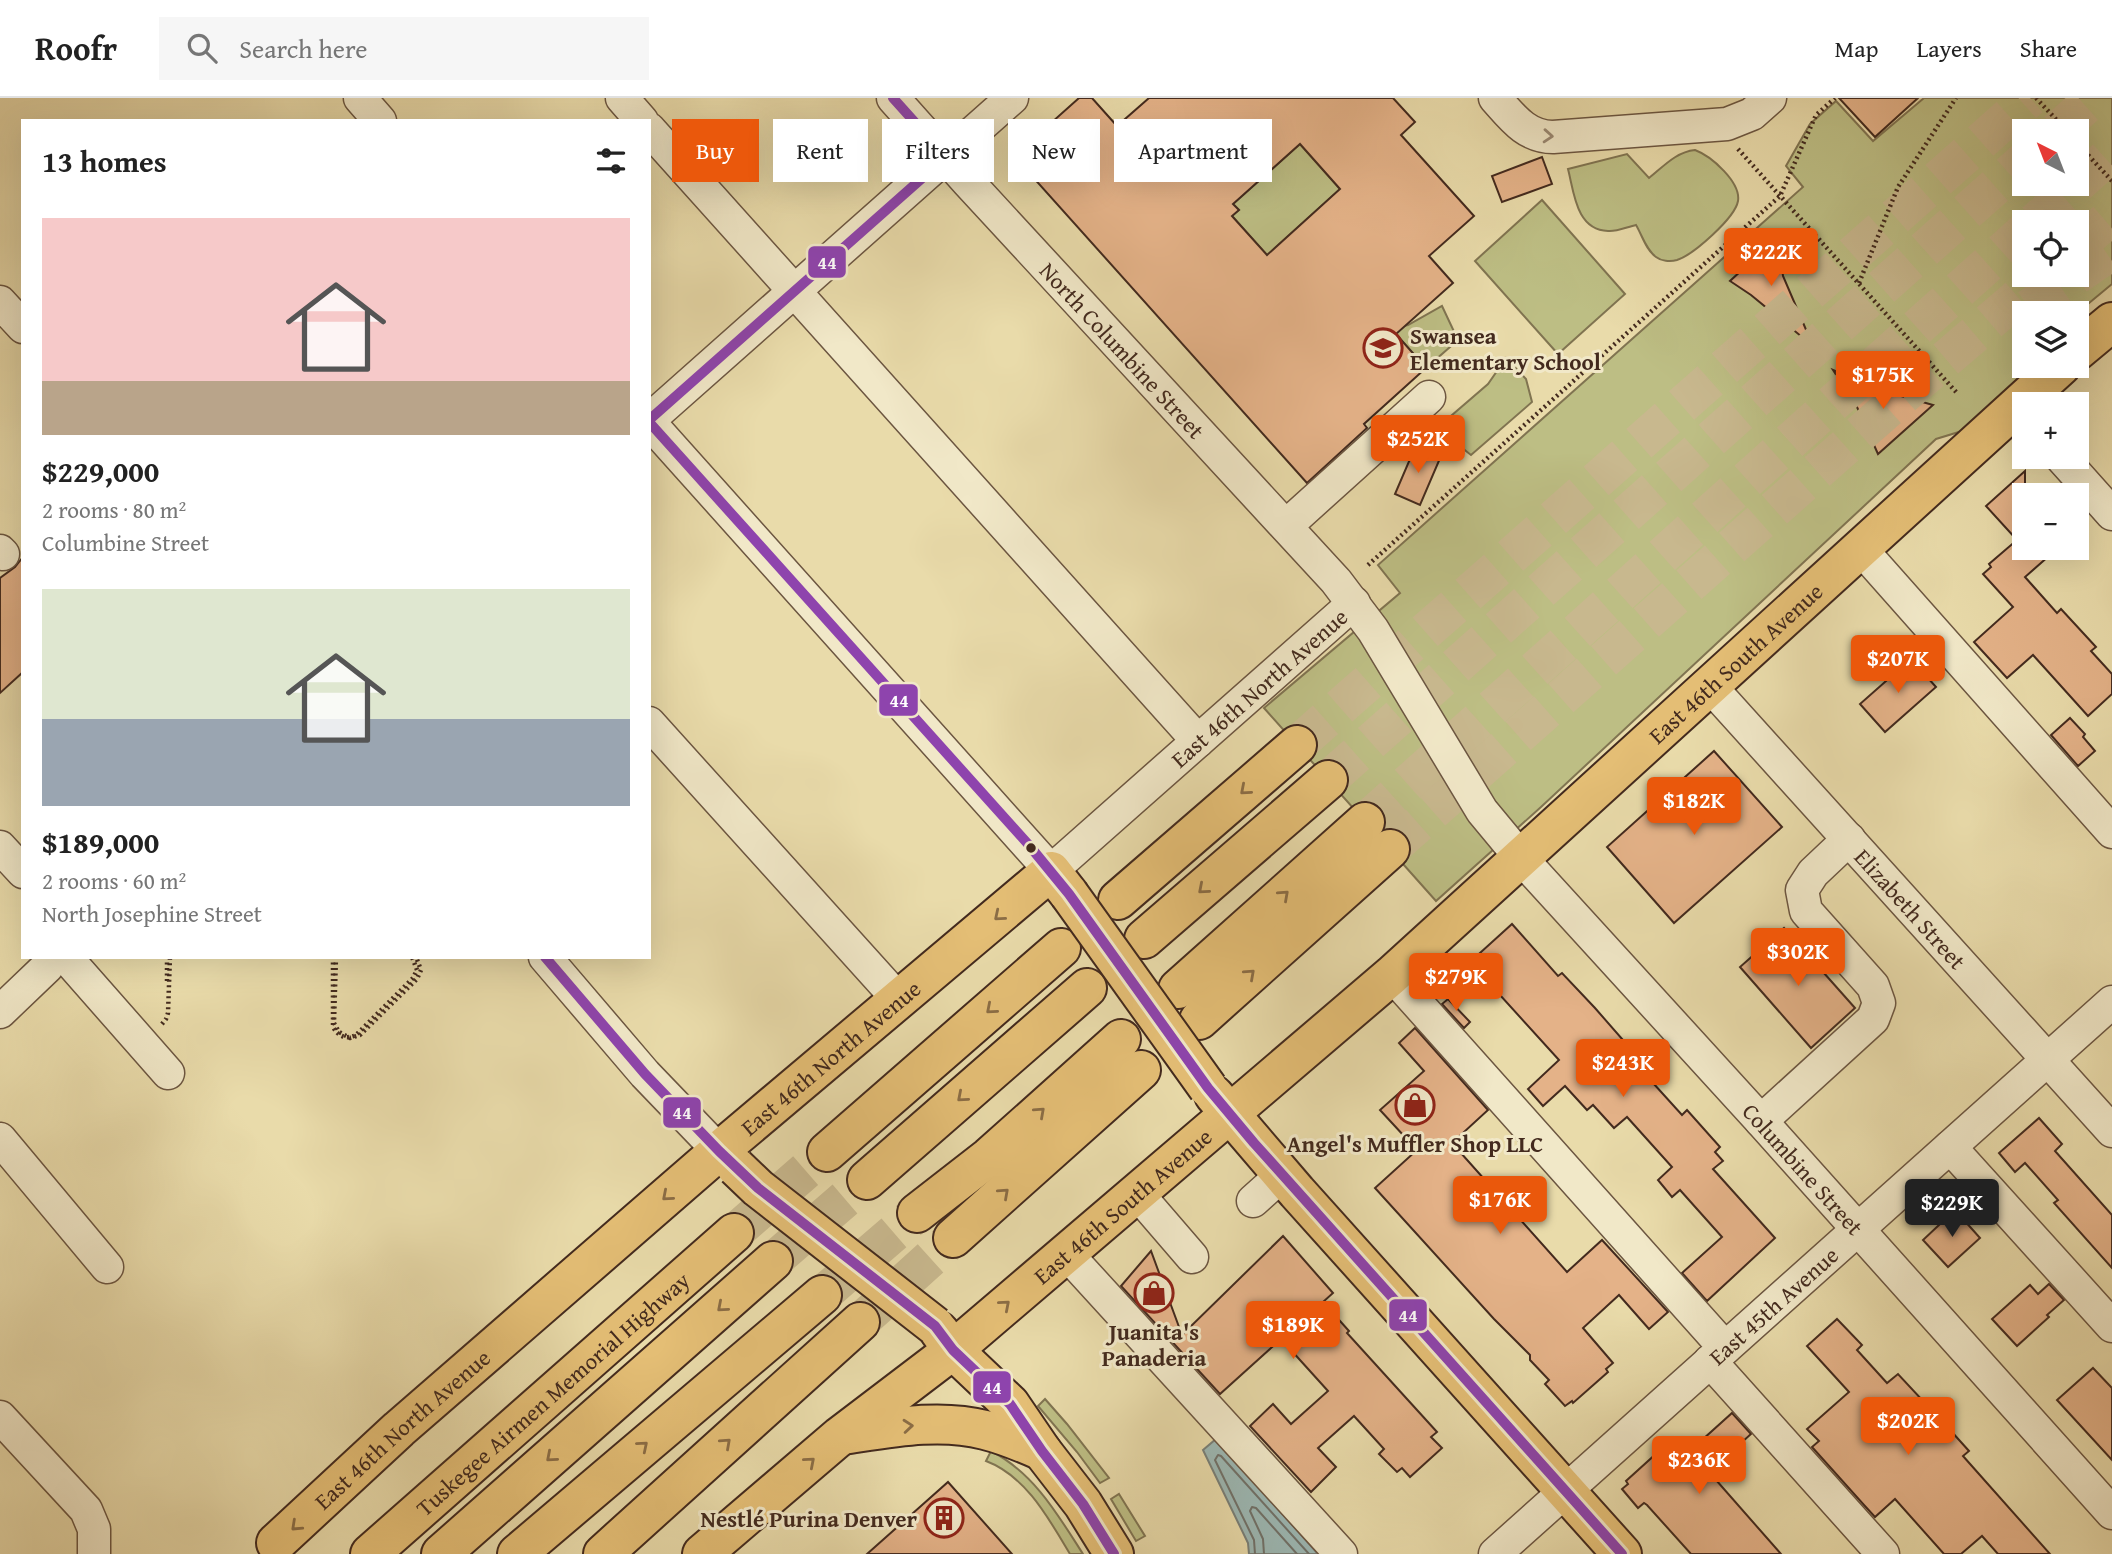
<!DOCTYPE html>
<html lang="en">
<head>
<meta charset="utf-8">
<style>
  body { margin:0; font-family:"Gentium Book Plus",serif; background:#f6f6f6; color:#222; height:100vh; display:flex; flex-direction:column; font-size:26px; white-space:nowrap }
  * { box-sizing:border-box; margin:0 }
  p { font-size:23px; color:#767676 }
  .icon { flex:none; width:38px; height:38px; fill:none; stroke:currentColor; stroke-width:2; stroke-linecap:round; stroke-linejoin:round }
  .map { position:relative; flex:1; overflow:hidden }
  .drawer { position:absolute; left:21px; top:21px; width:630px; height:840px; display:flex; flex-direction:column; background:#fff; border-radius:0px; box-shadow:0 7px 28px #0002 }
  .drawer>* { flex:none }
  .hud { position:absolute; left:672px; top:21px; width:665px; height:63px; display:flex; gap:14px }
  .needle { width:46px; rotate:318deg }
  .controls { position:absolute; left:2012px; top:21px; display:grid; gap:14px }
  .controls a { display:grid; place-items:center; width:77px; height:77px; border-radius:0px; background:#fff; box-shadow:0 7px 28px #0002; font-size:35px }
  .price { position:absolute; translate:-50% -60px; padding:0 16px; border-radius:7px; background:#ea580c; color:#fff; font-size:23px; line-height:46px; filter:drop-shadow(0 2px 4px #0008) }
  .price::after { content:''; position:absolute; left:50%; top:42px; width:21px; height:16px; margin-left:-10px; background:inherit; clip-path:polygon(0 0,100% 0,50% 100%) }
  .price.active { background:#222; color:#fff }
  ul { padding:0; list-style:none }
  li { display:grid; align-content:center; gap:14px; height:371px; padding:0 21px }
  li span { display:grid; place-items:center; height:217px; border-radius:0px; color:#555 }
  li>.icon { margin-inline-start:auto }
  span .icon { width:126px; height:126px; fill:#fffc; stroke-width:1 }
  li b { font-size:30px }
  h2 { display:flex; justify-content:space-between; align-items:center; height:84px; padding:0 21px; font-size:30px }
  .tag { padding:0 24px; border-radius:0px; background:#fff; box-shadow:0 7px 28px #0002; font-size:24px; line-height:63px }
  .tag.active { background:#ea580c; color:#fff }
  header { display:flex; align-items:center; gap:42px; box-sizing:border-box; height:98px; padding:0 35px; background:#fff; border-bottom:2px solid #e0e0e0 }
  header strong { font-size:33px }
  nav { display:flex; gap:38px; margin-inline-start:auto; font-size:24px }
  .search { width:490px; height:63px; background:#f6f6f6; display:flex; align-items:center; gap:18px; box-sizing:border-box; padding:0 24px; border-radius:0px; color:#767676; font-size:26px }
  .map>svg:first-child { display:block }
  .green { fill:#bdbe84; stroke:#807451; stroke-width:2; fill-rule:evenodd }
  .water { fill:#9cb8b4; stroke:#787f78; stroke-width:2 }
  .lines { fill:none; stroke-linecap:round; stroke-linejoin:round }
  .shore { stroke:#707169; stroke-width:2 }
  .building { fill:#e4b288; stroke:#432a1e; stroke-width:2; fill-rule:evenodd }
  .highway-tunnel { stroke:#c8b88e; stroke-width:38; stroke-dasharray:38 19; stroke-linecap:butt }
  .minor-casing { stroke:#6c5641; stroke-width:35 }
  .major-casing { stroke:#432a1e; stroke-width:42 }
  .highway-casing { stroke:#432a1e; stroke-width:42 }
  .path { stroke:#432a1e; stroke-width:4.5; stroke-dasharray:2 3.5; stroke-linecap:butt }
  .minor { stroke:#f1e8c8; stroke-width:32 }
  .major { stroke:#e4be75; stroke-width:38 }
  .highway { stroke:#e4be75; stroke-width:38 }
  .major-bridge-casing { stroke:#432a1e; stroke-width:42; stroke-linecap:butt }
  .path-bridge { stroke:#432a1e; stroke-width:4.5; stroke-dasharray:2 3.5; stroke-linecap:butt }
  .major-bridge { stroke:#e4be75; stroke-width:38 }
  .bus-1-casing { stroke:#f1e8c8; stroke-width:16 }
  .bus-1 { stroke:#8e44ad; stroke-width:10 }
  .oneway { stroke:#9a8973 }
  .oneway2 { stroke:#8b6d45 }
  .bus-dot { fill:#432a1e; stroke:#f1e8c8; stroke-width:2.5 }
  .labels { text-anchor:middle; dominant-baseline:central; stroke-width:6; stroke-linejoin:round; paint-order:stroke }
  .poi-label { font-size:23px; font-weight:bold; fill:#432a1e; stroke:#f1e8c8 }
  .street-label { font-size:23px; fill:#432a1e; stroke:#f1e8c8 }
  .line-badge { stroke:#f1e8c8; stroke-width:2.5 }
  .badge-label { font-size:19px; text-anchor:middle; font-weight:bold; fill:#fff }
</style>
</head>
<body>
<header>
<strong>Roofr</strong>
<div class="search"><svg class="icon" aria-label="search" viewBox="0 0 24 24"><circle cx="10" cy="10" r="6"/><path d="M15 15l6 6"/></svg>Search here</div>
<nav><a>Map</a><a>Layers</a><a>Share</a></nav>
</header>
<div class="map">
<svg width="2112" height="1456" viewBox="0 0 2112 1456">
  <rect width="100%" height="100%" fill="#e9dbaa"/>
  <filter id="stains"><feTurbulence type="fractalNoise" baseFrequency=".00286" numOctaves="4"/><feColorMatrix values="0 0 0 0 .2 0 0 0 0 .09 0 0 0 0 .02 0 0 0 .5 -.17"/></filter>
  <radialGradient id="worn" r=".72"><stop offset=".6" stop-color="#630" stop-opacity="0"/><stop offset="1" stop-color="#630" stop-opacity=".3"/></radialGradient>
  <g class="green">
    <path d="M1924,0H2112V186L2077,215H2025V268H2032L1962,333L1936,341L1541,709L1436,803L1264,610L1400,495L1378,467L1803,89L1786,68L1810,26L1836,3L1873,43ZM2025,33H2077V86H2025ZM2025,124H2077V177H2025Z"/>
    <path d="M1300,46L1340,91L1274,151L1275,166L1232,118L1239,112L1233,106Z"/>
    <path d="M1695,52C1711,58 1741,84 1738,103C1735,120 1693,157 1677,162C1670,164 1661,163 1656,159C1646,152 1642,137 1636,127C1627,129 1616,134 1608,133C1576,132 1574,94 1568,71L1627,56L1649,80C1664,68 1676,54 1695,52Z"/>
    <path d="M1542,102L1625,196L1558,256L1475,163Z"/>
    <path d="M1442,208L1458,242L1426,270L1391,231L1408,227Z"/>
    <path d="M1506,260L1526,281L1532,304L1471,357L1437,330L1488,286Z"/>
    <path d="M1045,1301L1067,1326L1109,1380L1100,1385L1077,1354L1038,1308Z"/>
    <path d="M991,1353C1034,1375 1058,1417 1083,1456H1070C1049,1421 1026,1378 986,1363Z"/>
    <path d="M1119,1396L1145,1438L1136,1443L1111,1401Z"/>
  </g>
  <path class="water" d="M1216,1341L1318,1456H1249L1248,1445L1203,1352Z"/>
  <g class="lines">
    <g class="shore">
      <path d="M1255,1456L1254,1442L1215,1362L1218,1357L1221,1358L1309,1456"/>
      <path d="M1264,1456L1263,1441L1250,1413L1252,1409L1256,1410L1297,1456"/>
    </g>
  </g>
  <g class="building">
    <path d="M1079,0H1092L1117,28L1149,0H1393L1415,24L1401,37L1474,118L1429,158L1453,185L1396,236L1426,270L1364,326L1367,330L1307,385L1014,58ZM1300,46L1340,91L1267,157L1232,118L1239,112L1233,106Z"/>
    <path d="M1839,0H1918L1875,39Z"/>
    <path d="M1542,59L1552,86L1502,104L1492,78Z"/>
    <path d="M1778,139L1783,178L1813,248L1751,197L1730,183Z"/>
    <path d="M1833,272L1880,292L1933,307L1878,356L1857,309Z"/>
    <path d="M1416,347L1441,358L1420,407L1395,396Z"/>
    <path d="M2025,373V450H2058L2025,479L2057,515L2061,511L2096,549L2091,553L2112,576V596L2088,618L2033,557L2007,580L1974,544L2013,509L1983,476L1991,469L1989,466L2017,442L1986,408Z"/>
    <path d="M23,459V574L0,595V480L15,469Z"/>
    <path d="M1911,561L1936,589L1885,634L1860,606Z"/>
    <path d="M2070,620L2085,636L2083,639L2095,653L2078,668L2051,637Z"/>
    <path d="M1714,653L1782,729L1674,825L1607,749Z"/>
    <path d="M1512,826L1558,878L1562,875L1595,910L1657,981L1653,985L1682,1017L1687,1012L1720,1049L1715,1054L1723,1063L1713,1071L1775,1140L1707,1203L1682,1175L1722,1139L1680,1092L1672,1099L1658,1082L1672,1069L1627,1019L1614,1030L1593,1007L1587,1012L1565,988L1543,1008L1528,991L1559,962L1470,864Z"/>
    <path d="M1784,830L1855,910L1811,950L1740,869Z"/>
    <path d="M1448,901L1470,924L1464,930L1442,906Z"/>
    <path d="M1415,930L1488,1012L1452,1045L1567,1174L1602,1142L1668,1214L1649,1231L1619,1197L1583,1230L1613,1265L1606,1271L1608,1274L1573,1305L1572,1303L1565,1308L1545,1286L1549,1282L1530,1262V1257L1494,1221L1375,1090L1417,1052L1380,1012L1424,973L1399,945Z"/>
    <path d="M2039,1020L2062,1046L2055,1053L2112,1117V1170L2054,1105L2058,1102L2025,1065L2015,1074L1999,1055Z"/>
    <path d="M1955,1112L1980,1140L1948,1169L1923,1142Z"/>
    <path d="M1283,1138L1333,1195L1323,1204L1349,1233L1347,1235L1437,1334L1431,1339L1442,1350L1410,1379L1402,1370L1397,1374L1379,1356L1384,1351L1354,1318L1318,1350L1336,1369L1311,1394L1250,1328L1273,1306L1291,1326L1328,1293L1281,1241L1220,1296L1121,1188L1151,1153L1182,1237Z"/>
    <path d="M2049,1186L2064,1202L2047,1217L2049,1219L2017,1248L1992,1221L2030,1187L2038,1196Z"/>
    <path d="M1837,1221L1862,1247L1857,1252L1887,1285L1898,1276L1951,1333L1969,1353L1963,1358L2050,1456H1998L1982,1438L1961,1456H1944L1895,1401L1875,1419L1864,1407L1812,1349L1819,1343L1807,1331L1849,1294L1807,1248Z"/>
    <path d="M2093,1270L2112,1290V1362L2057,1302Z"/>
    <path d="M1732,1315L1751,1336L1709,1374L1781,1456H1691L1647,1407L1644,1405L1638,1410L1622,1391L1628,1386L1626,1383L1668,1345L1682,1360Z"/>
    <path d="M948,1384L1012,1456H867Z"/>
  </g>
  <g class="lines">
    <g class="highway-tunnel">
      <path d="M2057,33L2094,0"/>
      <path d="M2035,124L2112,55"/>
      <path d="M2077,148L2112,118"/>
      <path d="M2029,210L2112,153"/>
      <path d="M1297,647L2030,0"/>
      <path d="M1328,682L2025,62"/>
      <path d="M1365,724L2025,133"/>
      <path d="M1390,751L1906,295L2044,177"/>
      <path d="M734,1135L827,1054"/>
      <path d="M773,1163L867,1082"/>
      <path d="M822,1197L917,1115"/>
      <path d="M860,1224L953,1140"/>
    </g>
    <g class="minor-casing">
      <g id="minor">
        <path d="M360,0L380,23"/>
        <path d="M622,0L642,23"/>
        <path id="s1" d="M893,0L968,84L1336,483L1373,532L1482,713L1521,760L1761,1023L2112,1415"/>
        <path d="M1495,0C1512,19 1526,39 1553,39L1727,26L1752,16L1770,0"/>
        <path d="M649,31L1198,643"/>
        <path d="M0,204L23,229"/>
        <path d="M649,322L1012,0"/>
        <path id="s2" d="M649,324L1051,773L1354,505"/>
        <path d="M2061,359L2112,416"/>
        <path d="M1286,428L1429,299"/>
        <path d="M1861,451L2112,734"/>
        <path d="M0,453L3,456"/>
        <path id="s3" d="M1709,587L2112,1033"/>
        <path d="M649,625L899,902"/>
        <path d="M0,749L23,774"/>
        <path d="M66,859L168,975"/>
        <path d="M545,859L645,976L719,1053"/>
        <path d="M1392,877L1725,1250"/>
        <path d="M0,914L47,869L53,859"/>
        <path d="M1761,1023L1873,921L1879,905L1873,888L1806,813L1802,792L1813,775L1849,741"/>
        <path d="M0,1041L107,1169"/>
        <path d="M1950,1049L2112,1228"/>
        <path d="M1136,1094L1192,1159"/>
        <path d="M1253,1103L1282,1077"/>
        <path d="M1066,1155L1341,1456"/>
        <path d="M1710,1263L1883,1456"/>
        <path d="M0,1319L86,1412L94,1431V1456"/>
        <path id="s4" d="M1495,1456L2112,904"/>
      </g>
    </g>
    <g class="major-casing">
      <g id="major">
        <path d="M2077,253L2112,224"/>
        <path d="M1214,997L1297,1094L1622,1456"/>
        <path d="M939,1233L953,1252L1010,1306L1042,1353L1083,1406L1114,1456"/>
        <path d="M843,1337C890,1330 939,1320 985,1332C1005,1337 1024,1345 1042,1353"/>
        <path id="s5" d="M276,1445L399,1331L719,1053L1051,773L1069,796"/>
        <path id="s6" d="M702,1456L840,1338L953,1252L1392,877L2061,268"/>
      </g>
    </g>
    <g class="highway-casing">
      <g id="highway">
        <path d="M1118,802L1297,647"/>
        <path d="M1144,841L1328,682"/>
        <path d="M1178,891L1365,724"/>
        <path d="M1199,922L1390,751"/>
        <path d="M827,1054L1061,850"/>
        <path d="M867,1082L1087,890"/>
        <path d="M917,1115L989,1059L1121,941"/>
        <path d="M953,1140L1141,972"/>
        <path id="s7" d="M370,1456L734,1135"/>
        <path d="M441,1456L773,1163"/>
        <path d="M517,1456L822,1197"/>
        <path d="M603,1456L860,1224"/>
      </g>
    </g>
    <g class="path">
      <path d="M2036,0L2067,33"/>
      <path d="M2077,45L2112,83"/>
      <path d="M1738,51L1957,295"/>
      <path d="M1859,185L1898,89L1956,0"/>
      <path d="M1368,467L1780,98L1816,17L1835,0"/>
      <path d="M336,859L334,925L339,934L350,940L360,937L417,881L421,872L416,859"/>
      <path d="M167,883V859"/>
      <path d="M162,926L166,921L168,915L170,859"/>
    </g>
    <use href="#minor" class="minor"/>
    <use href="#major" class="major"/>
    <use href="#highway" class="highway"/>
    <g class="major-bridge-casing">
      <g id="major-bridge">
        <path d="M1069,796L1208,990"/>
        <path d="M736,1069L758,1090L935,1228"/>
      </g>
    </g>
    <path class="path-bridge" d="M333,859V929C338,938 346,942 356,937L413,880L417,872L412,859"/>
    <use href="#major-bridge" class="major-bridge"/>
    <g class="bus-1-casing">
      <g id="bus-1">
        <path d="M649,322L946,59L893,0"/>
        <path d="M649,324L1028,746L1069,796L1208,990L1254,1045L1622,1456"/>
        <path d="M545,859L645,976L719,1053L758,1090L935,1228L953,1252L1010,1306L1042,1353L1083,1406L1114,1456"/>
      </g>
    </g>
    <use href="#bus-1" class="bus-1"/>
  </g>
  <defs><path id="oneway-chevron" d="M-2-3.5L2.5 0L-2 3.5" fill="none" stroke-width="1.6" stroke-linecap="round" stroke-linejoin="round" transform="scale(1.75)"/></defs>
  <use class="oneway" href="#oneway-chevron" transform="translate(1548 38) rotate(4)"/>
  <g class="oneway2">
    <use href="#oneway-chevron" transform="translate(1245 692) rotate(139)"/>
    <use href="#oneway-chevron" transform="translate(1203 791) rotate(139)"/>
    <use href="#oneway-chevron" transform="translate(1284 797) rotate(-42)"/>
    <use href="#oneway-chevron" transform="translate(999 818) rotate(140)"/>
    <use href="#oneway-chevron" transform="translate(1250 876) rotate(-42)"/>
    <use href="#oneway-chevron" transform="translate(991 911) rotate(139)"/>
    <use href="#oneway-chevron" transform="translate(962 999) rotate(139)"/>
    <use href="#oneway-chevron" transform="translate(1040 1014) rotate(-42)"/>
    <use href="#oneway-chevron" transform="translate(1004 1095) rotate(-42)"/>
    <use href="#oneway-chevron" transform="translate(667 1098) rotate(139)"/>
    <use href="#oneway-chevron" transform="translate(1005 1207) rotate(-41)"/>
    <use href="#oneway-chevron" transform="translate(722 1209) rotate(139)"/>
    <use href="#oneway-chevron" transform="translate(908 1328) rotate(-5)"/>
    <use href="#oneway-chevron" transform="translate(726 1345) rotate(-42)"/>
    <use href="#oneway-chevron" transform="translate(643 1348) rotate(-40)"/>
    <use href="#oneway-chevron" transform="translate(551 1359) rotate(139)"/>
    <use href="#oneway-chevron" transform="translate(810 1364) rotate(-41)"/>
    <use href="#oneway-chevron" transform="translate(296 1428) rotate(137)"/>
  </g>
  <defs>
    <g id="school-ring" transform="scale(2.0125)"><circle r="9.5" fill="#f1e8c8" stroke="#8f2418" stroke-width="1.5"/><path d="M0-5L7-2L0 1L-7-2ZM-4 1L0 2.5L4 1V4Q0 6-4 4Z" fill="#8f2418"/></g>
    <g id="shop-ring" transform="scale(2.0125)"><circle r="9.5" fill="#f1e8c8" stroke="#8f2418" stroke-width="1.5"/><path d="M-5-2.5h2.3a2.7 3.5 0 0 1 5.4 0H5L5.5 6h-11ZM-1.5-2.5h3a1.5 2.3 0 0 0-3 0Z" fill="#8f2418"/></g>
    <g id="building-ring" transform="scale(2.0125)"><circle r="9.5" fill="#f1e8c8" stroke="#8f2418" stroke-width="1.5"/><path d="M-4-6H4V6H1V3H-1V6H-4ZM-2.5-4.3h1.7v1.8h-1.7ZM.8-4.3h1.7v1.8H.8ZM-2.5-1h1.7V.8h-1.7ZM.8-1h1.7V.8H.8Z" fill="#8f2418"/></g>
  </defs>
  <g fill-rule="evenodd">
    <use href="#school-ring" x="1383" y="250"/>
    <use href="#shop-ring" x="1415" y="1007"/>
    <use href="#shop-ring" x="1154" y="1195"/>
    <use href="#building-ring" x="944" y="1420"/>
  </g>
  <circle class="bus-dot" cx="1031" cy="750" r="6"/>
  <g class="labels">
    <g class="poi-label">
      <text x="1410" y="237" text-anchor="start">Swansea<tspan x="1410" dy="26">Elementary School</tspan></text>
      <text x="1415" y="1045">Angel's Muffler Shop LLC</text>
      <text x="1154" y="1233">Juanita's<tspan x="1154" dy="26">Panaderia</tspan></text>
      <text x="917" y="1420" text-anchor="end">Nestlé Purina Denver</text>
    </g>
    <g class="street-label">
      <text stroke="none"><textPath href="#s1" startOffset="341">North Columbine Street</textPath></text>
      <text stroke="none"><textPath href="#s6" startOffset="1365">East 46th South Avenue</textPath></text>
      <text stroke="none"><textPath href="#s2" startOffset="880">East 46th North Avenue</textPath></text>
      <text stroke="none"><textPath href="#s3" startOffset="301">Elizabeth Street</textPath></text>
      <text stroke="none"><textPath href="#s5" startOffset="737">East 46th North Avenue</textPath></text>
      <text stroke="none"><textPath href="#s1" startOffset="1409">Columbine Street</textPath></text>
      <text stroke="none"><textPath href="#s6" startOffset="546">East 46th South Avenue</textPath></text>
      <text stroke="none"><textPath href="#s4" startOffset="373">East 45th Avenue</textPath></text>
      <text stroke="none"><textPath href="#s7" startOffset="243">Tuskegee Airmen Memorial Highway</textPath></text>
      <text stroke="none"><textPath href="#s5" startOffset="170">East 46th North Avenue</textPath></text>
    </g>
  </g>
  <g class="line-badge">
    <rect x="807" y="147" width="40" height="34" rx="7" fill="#8e44ad"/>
    <rect x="878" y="585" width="41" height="34" rx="7" fill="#8e44ad"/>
    <rect x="662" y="998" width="40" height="33" rx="7" fill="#8e44ad"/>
    <rect x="1388" y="1200" width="40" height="34" rx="7" fill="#8e44ad"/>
    <rect x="972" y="1272" width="40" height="34" rx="7" fill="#8e44ad"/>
  </g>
  <g class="badge-label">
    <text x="827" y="171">44</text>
    <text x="899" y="609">44</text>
    <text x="682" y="1021">44</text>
    <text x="1408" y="1224">44</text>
    <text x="992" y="1296">44</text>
  </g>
  <rect width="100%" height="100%" filter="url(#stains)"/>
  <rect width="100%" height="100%" fill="url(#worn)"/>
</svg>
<div class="controls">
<a><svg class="needle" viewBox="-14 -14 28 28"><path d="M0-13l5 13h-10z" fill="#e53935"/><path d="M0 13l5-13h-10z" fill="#767676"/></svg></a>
<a><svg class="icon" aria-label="locate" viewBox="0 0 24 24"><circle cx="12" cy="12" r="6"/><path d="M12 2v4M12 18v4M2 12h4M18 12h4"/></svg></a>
<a><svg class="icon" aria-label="layers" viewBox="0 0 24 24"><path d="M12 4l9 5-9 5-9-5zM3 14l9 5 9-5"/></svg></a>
<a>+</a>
<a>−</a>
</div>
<b class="price" style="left:1771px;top:190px">$222K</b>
<b class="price" style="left:1883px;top:313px">$175K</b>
<b class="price" style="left:1418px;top:377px">$252K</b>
<b class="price" style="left:1898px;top:597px">$207K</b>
<b class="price" style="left:1694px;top:739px">$182K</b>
<b class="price" style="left:1798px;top:890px">$302K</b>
<b class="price" style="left:1456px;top:915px">$279K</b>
<b class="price" style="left:1623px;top:1001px">$243K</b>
<b class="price" style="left:1500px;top:1138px">$176K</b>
<b class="price active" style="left:1952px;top:1141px">$229K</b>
<b class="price" style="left:1293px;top:1263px">$189K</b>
<b class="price" style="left:1908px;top:1359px">$202K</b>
<b class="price" style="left:1699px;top:1398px">$236K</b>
<div class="hud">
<a class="tag active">Buy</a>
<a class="tag">Rent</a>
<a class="tag">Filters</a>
<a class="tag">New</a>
<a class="tag">Apartment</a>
</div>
<section class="drawer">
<h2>13 homes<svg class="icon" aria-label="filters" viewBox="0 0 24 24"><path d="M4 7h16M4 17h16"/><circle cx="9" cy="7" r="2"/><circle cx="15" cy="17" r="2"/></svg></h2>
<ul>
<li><span style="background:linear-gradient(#f6c9c9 75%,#b9a48a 0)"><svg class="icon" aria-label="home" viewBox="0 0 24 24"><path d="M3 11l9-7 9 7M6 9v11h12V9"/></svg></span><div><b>$229,000</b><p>2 rooms · 80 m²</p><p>Columbine Street</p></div></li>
<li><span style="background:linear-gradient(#dfe7d0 60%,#9aa5b1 0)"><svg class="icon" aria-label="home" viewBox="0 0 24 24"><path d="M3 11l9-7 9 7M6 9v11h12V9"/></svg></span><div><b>$189,000</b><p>2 rooms · 60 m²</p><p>North Josephine Street</p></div></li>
</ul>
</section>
</div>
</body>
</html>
